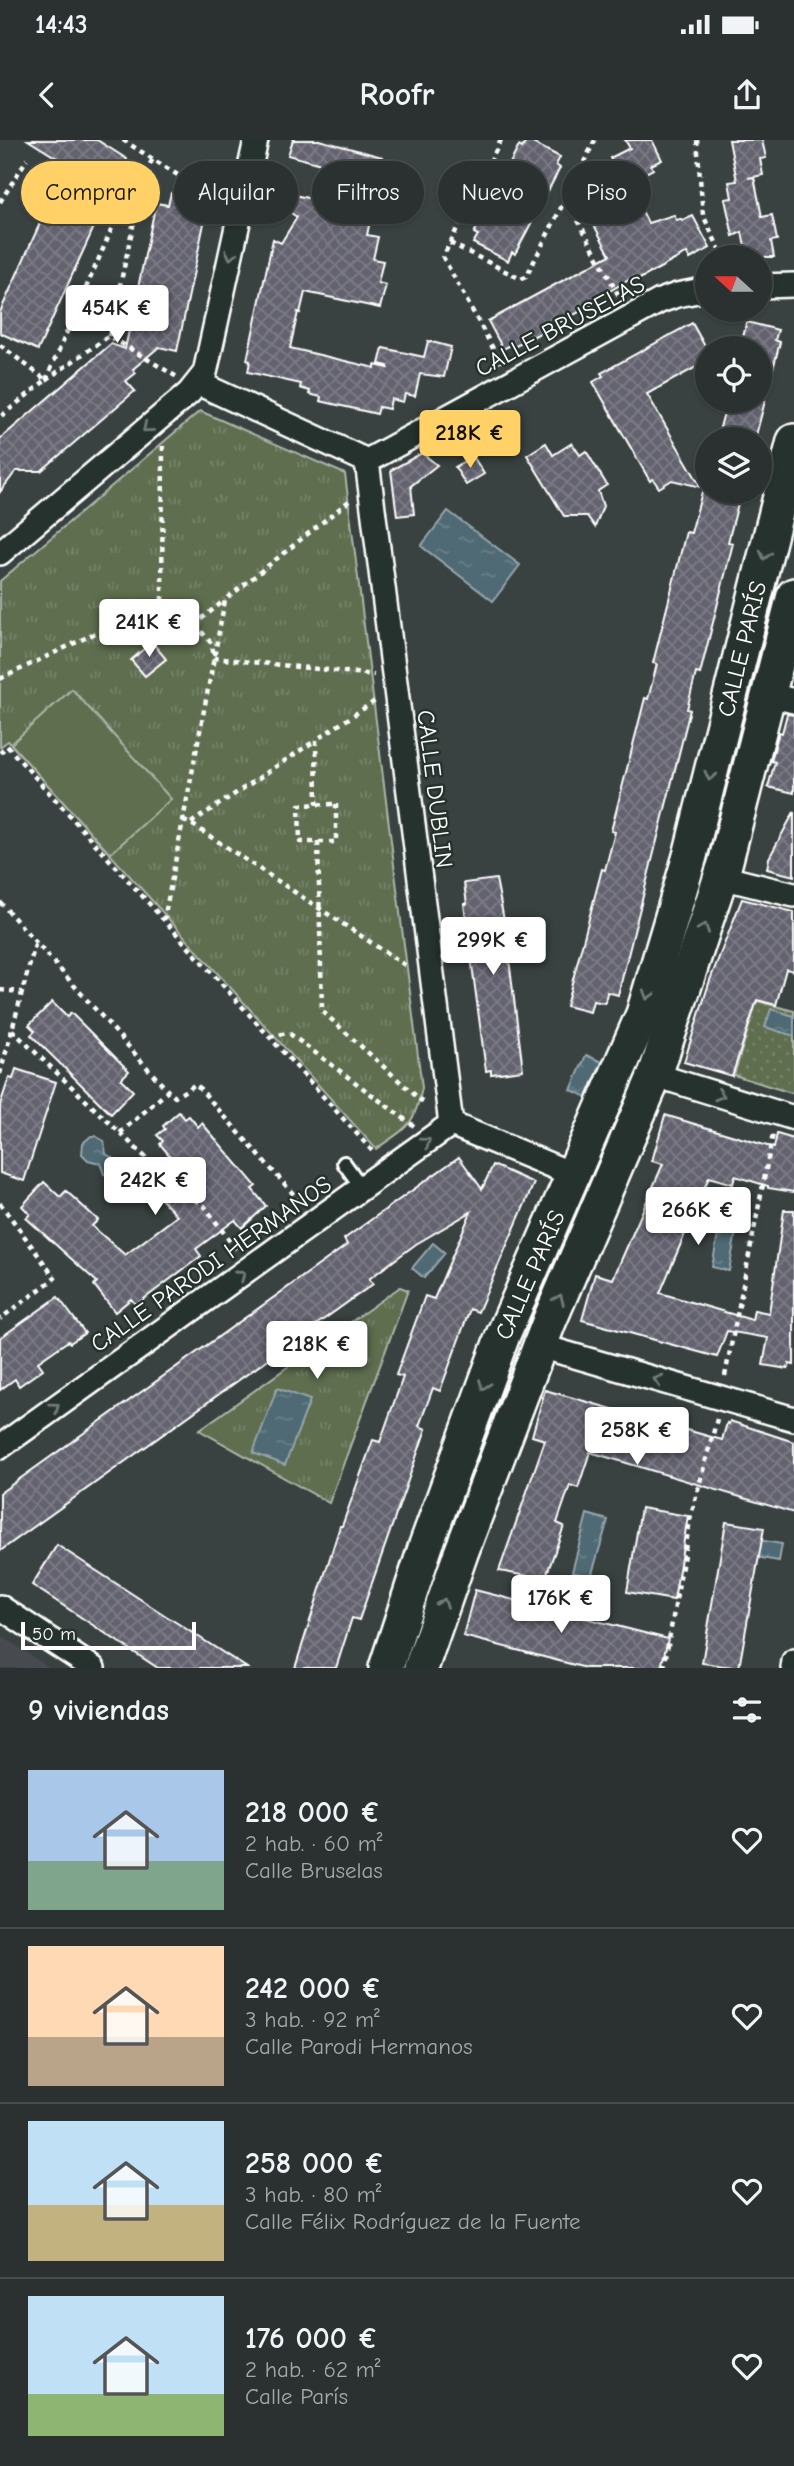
<!DOCTYPE html>
<html lang="es">
<head>
<meta charset="utf-8">
<style>
  body { margin:0; font-family:"Comic Neue",sans-serif; background:#373d3d; color:#f1f3f6; height:100vh; display:flex; flex-direction:column; font-size:26px; white-space:nowrap }
  * { box-sizing:border-box; margin:0 }
  p { font-size:23px; color:#a6a9ab }
  .icon { flex:none; width:38px; height:38px; fill:none; stroke:currentColor; stroke-width:2; stroke-linecap:round; stroke-linejoin:round }
  .map { position:relative; height:1528px; overflow:hidden }
  .drawer { display:flex; flex-direction:column; background:#2b3131; flex:1 }
  .drawer>* { flex:none }
  .banner { position:absolute; left:21px; top:21px; width:752px; height:63px; display:flex; gap:14px }
  .needle { width:46px; rotate:291deg }
  .tools { position:absolute; left:695px; top:105px; display:grid; gap:14px }
  .tools a { display:grid; place-items:center; width:77px; height:77px; border-radius:50%; background:#2b3131; box-shadow:0 2px 5px #0004,0 0 0 2px #474c4d; font-size:35px }
  .scale { position:absolute; left:21px; bottom:18px; width:175px; box-sizing:border-box; padding-left:7px; border:4px solid #fff; border-top:0; font-size:19px; line-height:24px; white-space:nowrap; color:#fff; -webkit-text-stroke:5px #26332d; paint-order:stroke }
  .price { position:absolute; translate:-50% -60px; padding:0 16px; border-radius:7px; background:#fff; color:#222; font-size:23px; line-height:46px; filter:drop-shadow(0 2px 4px #0008) }
  .price::after { content:''; position:absolute; left:50%; top:42px; width:21px; height:16px; margin-left:-10px; background:inherit; clip-path:polygon(0 0,100% 0,50% 100%) }
  .price.active { background:#ffd166; color:#111 }
  ul { padding:0; list-style:none }
  li { display:flex; align-items:center; gap:21px; height:175px; padding:0 28px }
  li+li { border-top:2px solid #474c4d }
  li span { display:grid; place-items:center; flex:none; width:196px; height:140px; border-radius:0px; color:#555 }
  li>.icon { margin-inline-start:auto }
  span .icon { width:84px; height:84px; fill:#fffc; stroke-width:1 }
  li b { font-size:30px }
  h2 { display:flex; justify-content:space-between; align-items:center; height:84px; padding:0 28px; font-size:30px }
  .tag { padding:0 24px; border-radius:32px; background:#2b3131; box-shadow:0 2px 5px #0004,0 0 0 2px #474c4d; font-size:24px; line-height:63px }
  .tag.active { background:#ffd166; color:#111 }
  .status { display:flex; justify-content:space-between; align-items:center; height:49px; padding:0 35px; background:#2b3131; direction:ltr }
  .status svg { height:19px; fill:currentColor }
  header { display:flex; justify-content:space-between; align-items:center; height:91px; padding:0 28px; background:#2b3131; font-size:32px; font-weight:700 }
  .map>svg:first-child { display:block }
  .built { fill:#464b4f }
  .grass { fill:url(#grass-dots); stroke:#aeb6a8; stroke-width:2 }
  .park { fill:url(#park-tufts); stroke:#aeb6a8; stroke-width:2 }
  .pitch { fill:#5e6e50; stroke:#aeb6a8; stroke-width:2 }
  .water { fill:url(#water-ripples); stroke:#95a6ac; stroke-width:2 }
  .building { fill:url(#building-cross-hatch); stroke:#fff; stroke-width:2 }
  .lines { fill:none; stroke-linecap:round; stroke-linejoin:round }
  .service-casing { stroke:#fff; stroke-width:18 }
  .minor-casing { stroke:#fff; stroke-width:28 }
  .secondary-casing { stroke:#fff; stroke-width:38 }
  .path { stroke:#fff; stroke-width:4.5; stroke-dasharray:5 5; stroke-linecap:butt }
  .service { stroke:#26332d; stroke-width:12 }
  .minor { stroke:#26332d; stroke-width:23 }
  .secondary { stroke:#26332d; stroke-width:33 }
  .oneway { stroke:#727a76 }
  .labels { text-anchor:middle; dominant-baseline:central; stroke-width:5; stroke-linejoin:round; paint-order:stroke }
  .street-label { font-size:24px; fill:#fff; stroke:#26332d }
</style>
</head>
<body>
<div class="status"><b>14:43</b><svg viewBox="0 0 49 12"><path d="M0 12V9h3v3zM5 12V6h3v6zM10 12V3h3v9zM15 12V0h3v12zM26 1h20v11H26zM47 4h2v5h-2z"/></svg></div>
<header><svg class="icon" aria-label="back" viewBox="0 0 24 24"><path d="M15 5l-7 7 7 7"/></svg>Roofr<svg class="icon" aria-label="share" viewBox="0 0 24 24"><path d="M12 15V3M7 8l5-5 5 5M5 13v7h14v-7"/></svg></header>
<div class="map">
<svg width="794" height="1528" viewBox="0 0 794 1528">
  <defs>
    <pattern id="grass-dots" width="8" height="8" patternUnits="userSpaceOnUse" patternTransform="scale(1.75)"><rect width="8" height="8" fill="#5e6e50"/><path d="M2 2h.1M6 6h.1" fill="none" stroke="#76846a" stroke-width="1.8" stroke-linecap="round"/></pattern>
    <pattern id="park-tufts" width="24" height="20" patternUnits="userSpaceOnUse" patternTransform="scale(1.75)"><rect width="24" height="20" fill="#5e6e50"/><path d="M3 7l-1-3M5 7V3M7 7l1-3M15 17l-1-3M17 17v-4M19 17l1-3" fill="none" stroke="#76846a"/></pattern>
    <pattern id="water-ripples" width="26" height="14" patternUnits="userSpaceOnUse" patternTransform="scale(1.75)"><rect width="26" height="14" fill="#4f6a74"/><path d="M2 4q2-2 4 0t4 0M15 11q2-2 4 0t4 0" fill="none" stroke="#698089"/></pattern>
    <pattern id="building-cross-hatch" width="8" height="8" patternUnits="userSpaceOnUse" patternTransform="scale(1.75)"><rect width="8" height="8" fill="#646370"/><path d="M0 0l8 8M0 8l8-8" fill="none" stroke="#7b7a85"/></pattern>
  </defs>
  <rect width="100%" height="100%" fill="#394141"/>
  <filter id="ink" filterUnits="userSpaceOnUse"><feTurbulence type="fractalNoise" baseFrequency=".0143" numOctaves="2"/><feDisplacementMap in="SourceGraphic" scale="14" xChannelSelector="R" yChannelSelector="G"/><feConvolveMatrix kernelMatrix="1 2 1 2 8 2 1 2 1" color-interpolation-filters="sRGB"/></filter>
  <g filter="url(#ink)">
    <path class="built" d="M0,1495L50,1528H0Z"/>
    <path class="grass" d="M757,861L794,871V954L734,935Z"/>
    <g class="park">
      <path d="M200,271L345,334L422,948C414,987 407,987 376,1009L8,601L0,607V441Z"/>
      <path d="M400,1147L408,1150L329,1363L199,1290Z"/>
    </g>
    <path class="pitch" d="M72,549L171,659L110,714L11,604Z"/>
    <g class="water">
      <path d="M448,371L520,425L493,461L421,406Z"/>
      <path d="M771,869L794,876V896L765,887Z"/>
      <path d="M586,915L602,922L587,957L571,950Z"/>
      <path d="M95,996L104,1001L106,1014L116,1020L120,1029L131,1034L132,1042L129,1046L118,1045L115,1036L104,1034L100,1023L88,1020L82,1014L83,1003L91,996Z"/>
      <path d="M721,1078L738,1081L729,1131L712,1127Z"/>
      <path d="M433,1103L445,1113L424,1138L412,1128Z"/>
      <path d="M277,1248L310,1260L285,1325L253,1313Z"/>
      <path d="M587,1374L608,1380L591,1437L572,1432Z"/>
      <path d="M746,1398L782,1404L779,1421L743,1415Z"/>
    </g>
    <g class="building">
      <path d="M28,0H97L127,19L125,23L134,28L117,56L110,52L38,210L0,193V172L50,61L61,66L76,30Z"/>
      <path d="M293,0H319L382,17L368,71L372,72L367,95L378,97L373,119L383,121L378,143L386,145L380,168L305,152L300,173L298,172L290,208L375,228V225L388,228V226L379,224L383,208L424,217L428,201L451,207L444,237L420,234L415,256L405,254L403,262L391,259L389,269L379,267L377,274L320,261L321,257L309,254L310,251L300,248L301,244L248,232L250,221L247,220L273,99L281,103L297,77L259,52L260,47L329,63L339,29L288,15Z"/>
      <path d="M527,0L560,17L556,25L560,28L515,114L512,112L508,121L473,103L478,95L474,93L519,6L522,8Z"/>
      <path d="M625,0H652L662,20L651,25L653,29L644,34L646,39L636,44L638,48L632,51L648,83L674,75L676,80L681,79L682,81L693,76L710,108L690,119L687,113L636,141L634,137L594,160L596,163L514,207L513,204L503,209L488,181L610,115L579,57L599,46L597,43L616,31L610,18L630,8Z"/>
      <path d="M729,0H762L766,18L760,19L763,35L748,38L754,37L762,77L772,75L777,100L771,101L774,117H747L742,92L733,96L725,59L732,58L729,42L737,41Z"/>
      <path d="M184,44L200,53L189,70L206,74L177,211L159,207L133,229L136,233L126,241L135,251L41,331H16L0,352V299L111,204L125,209L156,63L168,65L171,53L179,55Z"/>
      <path d="M747,182L778,190L775,200L780,202L766,256L760,255V208H740Z"/>
      <path d="M692,183L707,210V217L700,221L702,224L647,254L701,347L672,340L659,348L653,339L650,341L593,242L603,236L601,233Z"/>
      <path d="M727,261H765L755,299H717Z"/>
      <path d="M546,303L553,315L572,303L580,315L586,311L607,345L598,351L603,366L595,387L587,376H564L527,315Z"/>
      <path d="M422,313L437,325L411,346L414,374L397,376L391,330Z"/>
      <path d="M473,316L484,334L466,345L455,327Z"/>
      <path d="M702,352H741L728,402L733,403L700,534L696,533L687,569L690,570L618,855L607,852L605,863L593,861L590,872L566,866L602,729L605,730L615,692L611,691L645,558L648,559L657,524L653,523L686,392L691,393Z"/>
      <path d="M152,502L166,519L145,536L131,520Z"/>
      <path d="M787,574L794,575V653L768,647L775,622L771,621L779,592L782,593Z"/>
      <path d="M794,672V736L767,729L769,718Z"/>
      <path d="M496,739L504,780L523,930L491,934V930L486,931L464,764H467L464,743Z"/>
      <path d="M742,759L794,772V831L786,829L776,865L757,860L732,936L684,922L710,840Z"/>
      <path d="M52,862L67,877L71,873L129,931L121,939L133,951L111,974L31,895L35,891L29,885Z"/>
      <path d="M16,929L56,942L24,1041L0,1033V965L9,938L13,939Z"/>
      <path d="M179,972L185,979L189,976L198,987L202,983L256,1046L252,1049L266,1066L242,1088L235,1080L196,1109L201,1116L136,1165L131,1159L115,1172L94,1145L97,1142L26,1078L30,1074L22,1066L44,1042L60,1057L66,1051L98,1080L92,1086L125,1115L177,1076L150,1047L175,1022L160,1004L163,1001L157,995L165,989L163,986Z"/>
      <path d="M665,975L774,1008L777,994L794,999V1052L768,1048V1046L735,1036L733,1044L709,1037L660,1153L752,1180L754,1170L769,1173L784,1070H794V1225L789,1224L788,1229L763,1225L768,1198L727,1191L717,1217L582,1180L595,1134L613,1139L663,1024L652,1021Z"/>
      <path d="M459,1017L482,1049L493,1025L534,1043L478,1172L470,1169L440,1251L433,1248L419,1286L426,1289L359,1480L352,1478L336,1528H295L340,1386H342L373,1300L380,1302L403,1237L396,1235L425,1156L434,1159L471,1072L416,1104L369,1139L373,1144L0,1411V1353L347,1105L344,1099Z"/>
      <path d="M58,1157L85,1193L70,1203L68,1201L38,1222L43,1229L19,1246L15,1239L0,1250V1198Z"/>
      <path d="M545,1250L722,1300L727,1283L729,1284L730,1281L794,1302V1373L590,1312L578,1348L570,1345L557,1383L564,1386L545,1439L499,1431L545,1300L532,1296Z"/>
      <path d="M641,1368L688,1376L674,1460L627,1452Z"/>
      <path d="M726,1382L764,1388L739,1528L702,1523Z"/>
      <path d="M57,1405L163,1474L247,1528H158L32,1445Z"/>
      <path d="M475,1450L668,1499L661,1528H586L463,1496Z"/>
    </g>
    <g class="lines">
      <g class="service-casing">
        <path id="service" d="M344,1023L362,1048"/>
      </g>
      <g class="minor-casing">
        <g id="minor">
          <path d="M760,146L794,145"/>
          <path d="M198,243L367,321"/>
          <path d="M367,321L451,984"/>
          <path d="M367,321L660,161L677,155L707,149"/>
          <path d="M0,413L189,253L205,233L256,0"/>
          <path d="M770,555L794,561"/>
          <path d="M721,737L794,755"/>
          <path d="M655,935L794,978"/>
          <path d="M451,984L574,1035"/>
          <path d="M540,1206L794,1279"/>
          <path d="M0,1307L451,984"/>
          <path d="M0,1467L93,1528"/>
          <path d="M793,1528L794,1521"/>
        </g>
      </g>
      <g class="secondary-casing">
        <g id="secondary">
          <path d="M386,1528L426,1405L503,1195L643,874L690,716L794,301"/>
          <path d="M421,1528L461,1413L549,1182L655,935L725,724L794,455"/>
        </g>
      </g>
      <g class="path">
        <path d="M123,0L220,62"/>
        <path d="M501,0L443,117L501,223"/>
        <path d="M595,0L566,58L620,158"/>
        <path d="M697,0L703,75L723,117"/>
        <path d="M0,62L27,19"/>
        <path d="M450,103L521,139L526,137L566,58"/>
        <path d="M109,196L140,54L148,30"/>
        <path d="M0,205L46,240L0,277"/>
        <path d="M46,240L116,79L153,19"/>
        <path d="M46,240L109,196L177,237"/>
        <path d="M349,361L225,460L164,780L375,1014"/>
        <path d="M162,461L163,305"/>
        <path d="M195,484L212,504L214,518L374,535"/>
        <path d="M0,539L162,461L180,466L195,484L225,460"/>
        <path d="M0,613L7,606L163,779"/>
        <path d="M336,664V702H300L299,665Z"/>
        <path d="M317,665L316,600L375,561"/>
        <path d="M183,681L190,683L408,827"/>
        <path d="M191,683L316,600"/>
        <path d="M318,702L322,871L426,965"/>
        <path d="M0,762L168,951"/>
        <path d="M0,850L22,852"/>
        <path d="M12,890L185,1055L203,1064L237,1111"/>
        <path d="M270,897L286,893L290,894L414,986"/>
        <path d="M0,934L36,801"/>
        <path d="M120,993L168,951L175,957L196,944L303,1065"/>
        <path d="M0,1063L55,1138L0,1179"/>
        <path d="M725,1236L773,994"/>
        <path d="M664,1528L691,1375L717,1279"/>
      </g>
      <use href="#service" class="service"/>
      <use href="#minor" class="minor"/>
      <use href="#secondary" class="secondary"/>
    </g>
    <defs><path id="oneway-chevron" d="M-2-3.5L2.5 0L-2 3.5" fill="none" stroke-width="1.6" stroke-linecap="round" stroke-linejoin="round" transform="scale(1.75)"/></defs>
    <g class="oneway">
      <use href="#oneway-chevron" transform="translate(231 115) rotate(102)"/>
      <use href="#oneway-chevron" transform="translate(147 288) rotate(140)"/>
      <use href="#oneway-chevron" transform="translate(765 415) rotate(104)"/>
      <use href="#oneway-chevron" transform="translate(710 636) rotate(104)"/>
      <use href="#oneway-chevron" transform="translate(704 788) rotate(-71)"/>
      <use href="#oneway-chevron" transform="translate(648 855) rotate(107)"/>
      <use href="#oneway-chevron" transform="translate(720 955) rotate(17)"/>
      <use href="#oneway-chevron" transform="translate(426 1002) rotate(-36)"/>
      <use href="#oneway-chevron" transform="translate(241 1135) rotate(-35)"/>
      <use href="#oneway-chevron" transform="translate(559 1159) rotate(-67)"/>
      <use href="#oneway-chevron" transform="translate(658 1240) rotate(-164)"/>
      <use href="#oneway-chevron" transform="translate(484 1245) rotate(110)"/>
      <use href="#oneway-chevron" transform="translate(55 1267) rotate(-36)"/>
      <use href="#oneway-chevron" transform="translate(443 1463) rotate(-70)"/>
    </g>
  </g>
  <g class="labels">
    <g class="street-label">
      <text transform="translate(560 186) rotate(-28)">CALLE BRUSELAS</text>
      <text transform="translate(742 509) rotate(-76)">CALLE PARÍS</text>
      <text transform="translate(435 649) rotate(83)">CALLE DUBLIN</text>
      <text transform="translate(211 1124) rotate(-35)">CALLE PARODI HERMANOS</text>
      <text transform="translate(530 1135) rotate(-66)">CALLE PARÍS</text>
    </g>
  </g>
</svg>
<div class="tools">
<a><svg class="needle" viewBox="-14 -14 28 28"><path d="M0-13l5 13h-10z" fill="#e53935"/><path d="M0 13l5-13h-10z" fill="#a6a9ab"/></svg></a>
<a><svg class="icon" aria-label="locate" viewBox="0 0 24 24"><circle cx="12" cy="12" r="6"/><path d="M12 2v4M12 18v4M2 12h4M18 12h4"/></svg></a>
<a><svg class="icon" aria-label="layers" viewBox="0 0 24 24"><path d="M12 4l9 5-9 5-9-5zM3 14l9 5 9-5"/></svg></a>
</div>
<div class="scale">50 m</div>
<b class="price" style="left:117px;top:205px">454K €</b>
<b class="price active" style="left:470px;top:330px">218K €</b>
<b class="price" style="left:149px;top:519px">241K €</b>
<b class="price" style="left:493px;top:837px">299K €</b>
<b class="price" style="left:155px;top:1077px">242K €</b>
<b class="price" style="left:698px;top:1107px">266K €</b>
<b class="price" style="left:317px;top:1241px">218K €</b>
<b class="price" style="left:637px;top:1327px">258K €</b>
<b class="price" style="left:561px;top:1495px">176K €</b>
<div class="banner">
<a class="tag active">Comprar</a>
<a class="tag">Alquilar</a>
<a class="tag">Filtros</a>
<a class="tag">Nuevo</a>
<a class="tag">Piso</a>
</div>
</div>
<section class="drawer">
<h2>9 viviendas<svg class="icon" aria-label="filters" viewBox="0 0 24 24"><path d="M4 7h16M4 17h16"/><circle cx="9" cy="7" r="2"/><circle cx="15" cy="17" r="2"/></svg></h2>
<ul>
<li><span style="background:linear-gradient(#a9c7e8 65%,#7fa58c 0)"><svg class="icon" aria-label="home" viewBox="0 0 24 24"><path d="M3 11l9-7 9 7M6 9v11h12V9"/></svg></span><div><b>218 000 €</b><p>2 hab. · 60 m²</p><p>Calle Bruselas</p></div><svg class="icon" aria-label="heart" viewBox="0 0 24 24"><path d="M12 20l-8-8c-3-5 5-10 8-4 3-6 11-1 8 4z"/></svg></li>
<li><span style="background:linear-gradient(#ffd9b3 65%,#b9a48a 0)"><svg class="icon" aria-label="home" viewBox="0 0 24 24"><path d="M3 11l9-7 9 7M6 9v11h12V9"/></svg></span><div><b>242 000 €</b><p>3 hab. · 92 m²</p><p>Calle Parodi Hermanos</p></div><svg class="icon" aria-label="heart" viewBox="0 0 24 24"><path d="M12 20l-8-8c-3-5 5-10 8-4 3-6 11-1 8 4z"/></svg></li>
<li><span style="background:linear-gradient(#bfe0f5 60%,#c2b280 0)"><svg class="icon" aria-label="home" viewBox="0 0 24 24"><path d="M3 11l9-7 9 7M6 9v11h12V9"/></svg></span><div><b>258 000 €</b><p>3 hab. · 80 m²</p><p>Calle Félix Rodríguez de la Fuente</p></div><svg class="icon" aria-label="heart" viewBox="0 0 24 24"><path d="M12 20l-8-8c-3-5 5-10 8-4 3-6 11-1 8 4z"/></svg></li>
<li><span style="background:linear-gradient(#bfe0f5 70%,#8fb573 0)"><svg class="icon" aria-label="home" viewBox="0 0 24 24"><path d="M3 11l9-7 9 7M6 9v11h12V9"/></svg></span><div><b>176 000 €</b><p>2 hab. · 62 m²</p><p>Calle París</p></div><svg class="icon" aria-label="heart" viewBox="0 0 24 24"><path d="M12 20l-8-8c-3-5 5-10 8-4 3-6 11-1 8 4z"/></svg></li>
</ul>
</section>
</body>
</html>
